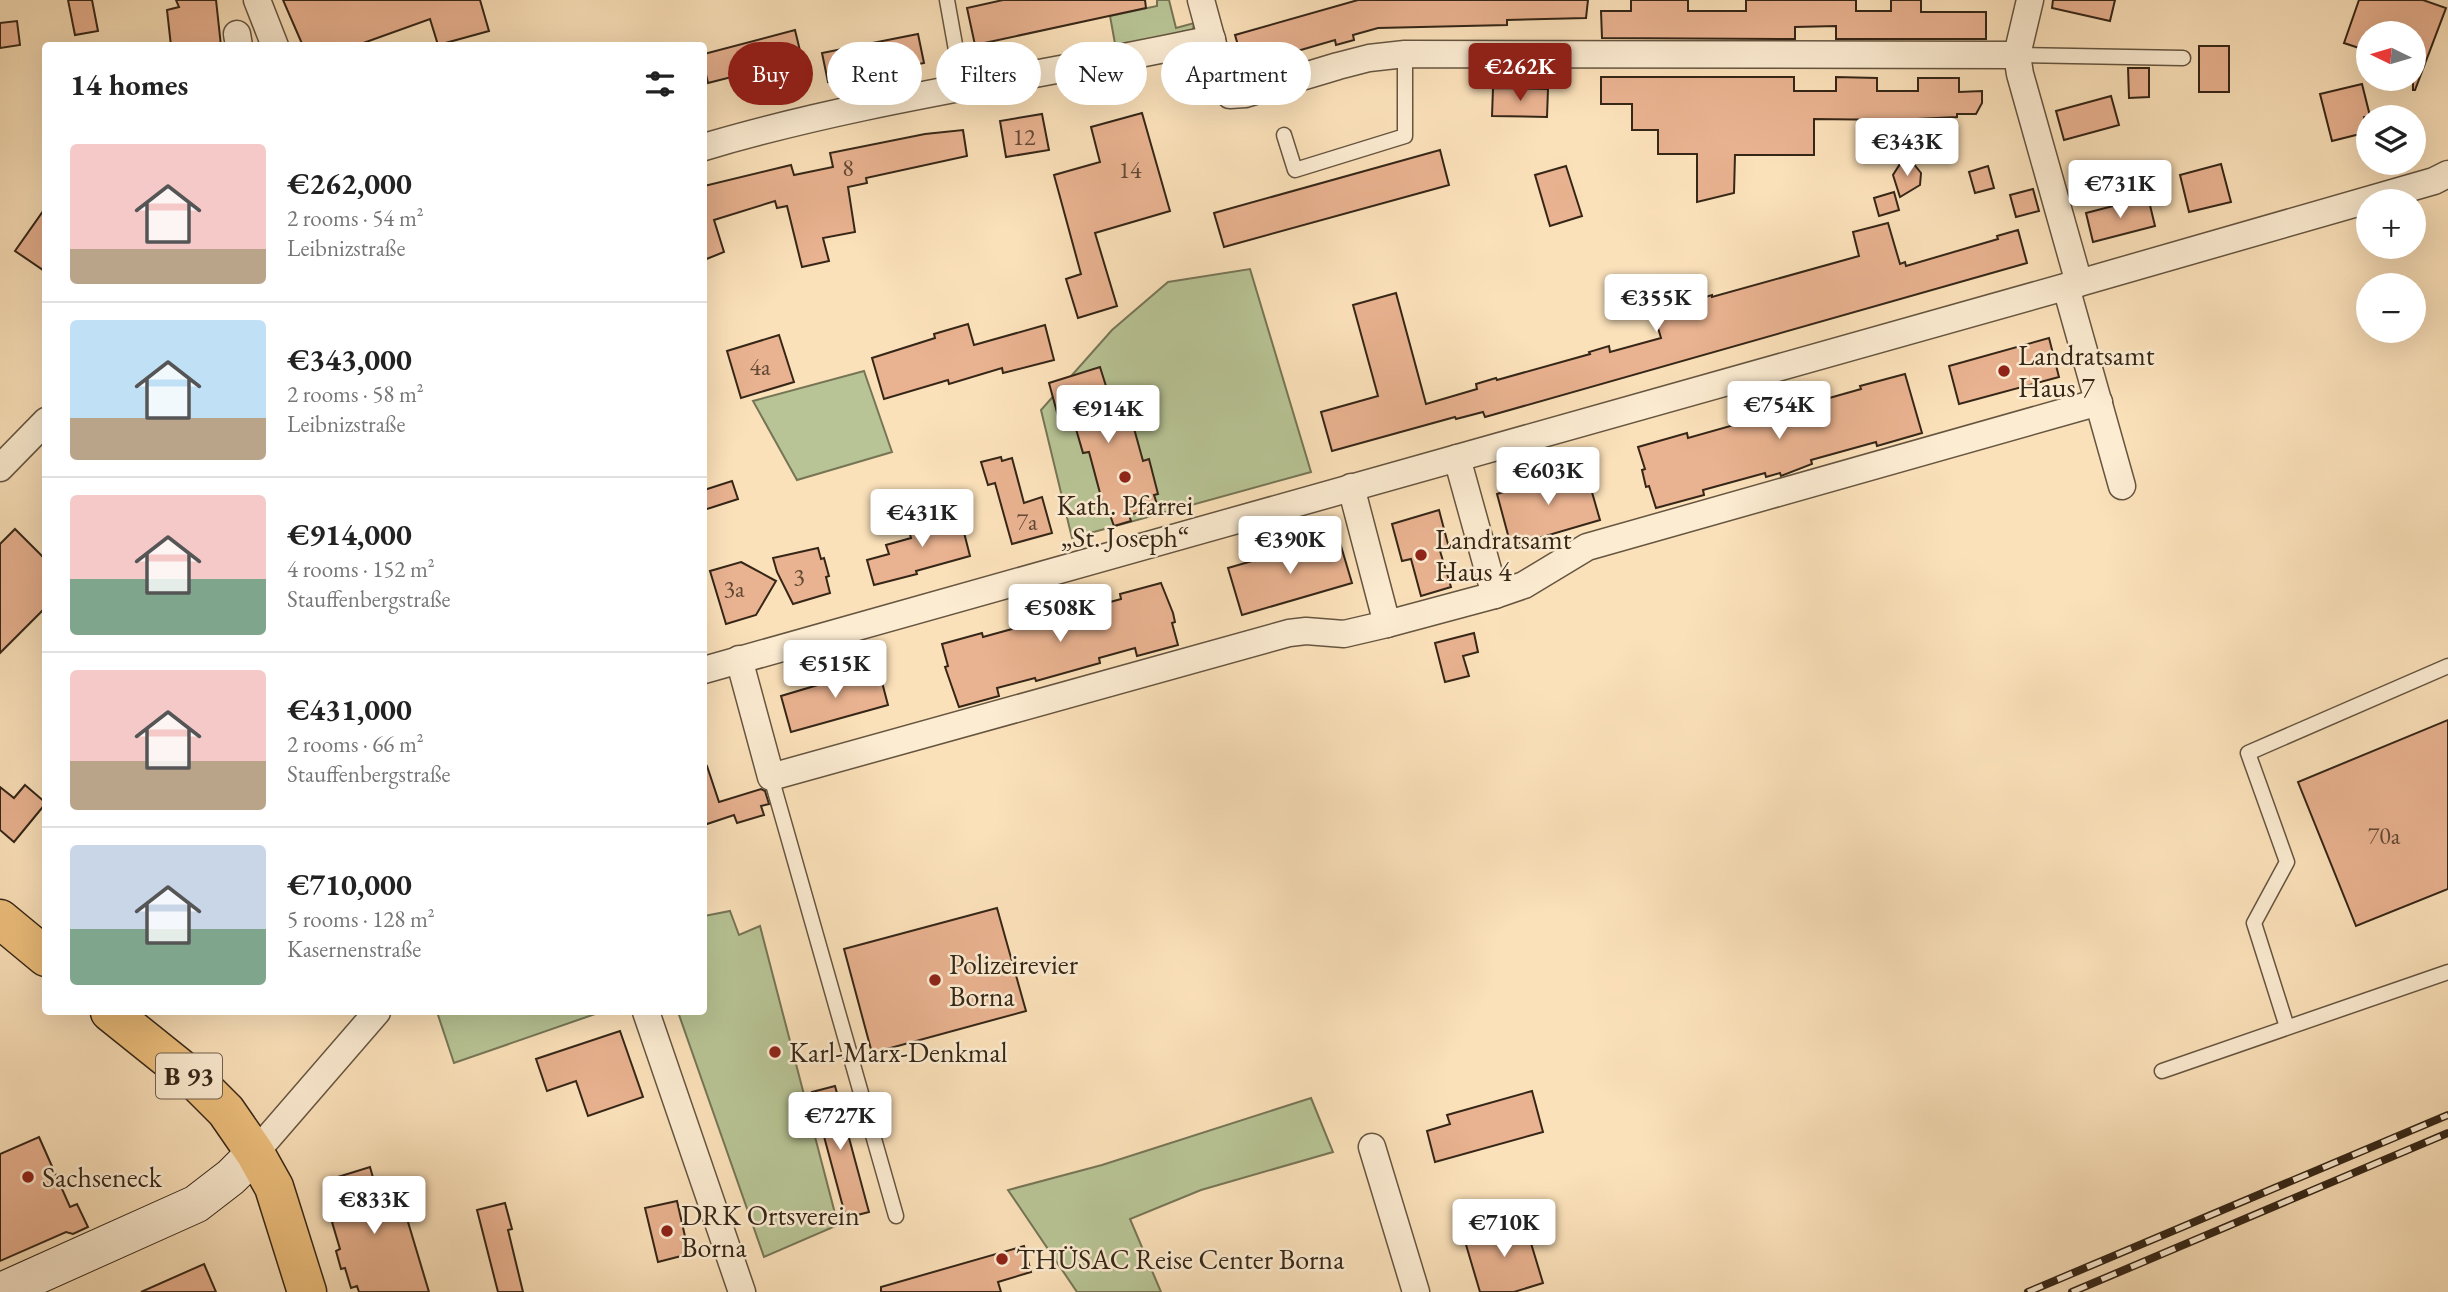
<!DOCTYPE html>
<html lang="en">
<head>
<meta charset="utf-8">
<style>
  body { margin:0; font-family:"EB Garamond",serif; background:#f6f6f6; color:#222; height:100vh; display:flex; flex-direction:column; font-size:26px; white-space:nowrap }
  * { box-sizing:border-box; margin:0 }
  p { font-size:23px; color:#767676 }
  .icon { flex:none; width:38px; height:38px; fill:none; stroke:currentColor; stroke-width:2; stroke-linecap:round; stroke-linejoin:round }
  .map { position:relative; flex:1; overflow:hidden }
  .sheet { position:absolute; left:42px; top:42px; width:665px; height:973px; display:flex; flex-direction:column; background:#fff; border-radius:7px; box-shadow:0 7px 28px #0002 }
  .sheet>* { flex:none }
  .banner { position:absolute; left:728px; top:42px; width:665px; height:63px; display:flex; gap:14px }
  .needle { width:46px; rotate:275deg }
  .tools { position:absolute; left:2356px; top:21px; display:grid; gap:14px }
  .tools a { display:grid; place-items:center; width:70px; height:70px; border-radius:50%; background:#fff; box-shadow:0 7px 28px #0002; font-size:35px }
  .price { position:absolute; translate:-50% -60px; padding:0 16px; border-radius:7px; background:#fff; color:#222; font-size:23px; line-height:46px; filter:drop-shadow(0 2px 4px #0008) }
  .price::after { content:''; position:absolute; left:50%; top:42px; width:21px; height:16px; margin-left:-10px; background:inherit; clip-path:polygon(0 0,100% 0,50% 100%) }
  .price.current { background:#8f2418; color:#fff }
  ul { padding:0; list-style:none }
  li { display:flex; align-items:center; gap:21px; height:175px; padding:0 28px }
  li+li { border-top:2px solid #e0e0e0 }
  li span { display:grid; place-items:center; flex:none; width:196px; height:140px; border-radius:7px; color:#555 }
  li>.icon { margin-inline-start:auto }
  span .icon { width:84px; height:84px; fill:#fffc; stroke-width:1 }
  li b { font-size:30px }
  h2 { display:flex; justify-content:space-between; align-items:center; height:84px; padding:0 28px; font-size:30px }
  .tag { padding:0 24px; border-radius:32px; background:#fff; box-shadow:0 7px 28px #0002; font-size:24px; line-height:63px }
  .tag.current { background:#8f2418; color:#fff }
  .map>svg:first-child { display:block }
  .green { fill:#b8c495; stroke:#767556; stroke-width:2 }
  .building { fill:#e9b290; stroke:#352617; stroke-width:2 }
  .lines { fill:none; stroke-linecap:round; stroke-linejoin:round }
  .lane-casing { stroke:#665540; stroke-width:17 }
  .street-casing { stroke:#665540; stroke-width:29 }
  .secondary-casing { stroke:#352617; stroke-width:39 }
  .primary-casing { stroke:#352617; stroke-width:41 }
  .lane { stroke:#fcecd2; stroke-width:14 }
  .street { stroke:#fcecd2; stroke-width:26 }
  .secondary { stroke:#fcecd2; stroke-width:37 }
  .primary { stroke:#eec07d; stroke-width:38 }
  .rail-casing { stroke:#352617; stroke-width:8 }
  .rail { stroke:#fcecd2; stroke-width:5; stroke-dasharray:16; stroke-linecap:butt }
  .poi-dot { fill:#8f2418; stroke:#fcecd2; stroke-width:2.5 }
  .labels { text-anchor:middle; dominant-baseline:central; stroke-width:5; stroke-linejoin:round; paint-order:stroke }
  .number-label { font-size:24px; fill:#624935 }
  .shield { fill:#fcecd2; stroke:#71614f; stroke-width:2 }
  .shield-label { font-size:26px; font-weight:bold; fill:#352617 }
  .poi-label { font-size:28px; fill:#352617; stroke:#fcecd2; text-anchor:start }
</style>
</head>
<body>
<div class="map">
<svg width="2448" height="1292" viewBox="0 0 2448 1292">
  <rect width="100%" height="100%" fill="#fbe1ba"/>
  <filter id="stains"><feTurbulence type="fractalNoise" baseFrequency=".00286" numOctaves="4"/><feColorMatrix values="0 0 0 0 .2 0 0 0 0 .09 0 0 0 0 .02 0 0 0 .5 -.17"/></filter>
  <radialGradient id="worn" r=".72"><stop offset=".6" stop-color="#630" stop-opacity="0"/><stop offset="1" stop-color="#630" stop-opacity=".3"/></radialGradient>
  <g class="green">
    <path d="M1157,0H1169L1176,28L1194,23L1193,30L1116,49L1110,16L1157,6Z"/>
    <path d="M1250,269L1311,472L1072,538L1041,410L1112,330L1168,282Z"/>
    <path d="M864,371L892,452L797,480L753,401Z"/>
    <path d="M730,911L739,935L760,926L838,1225L764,1257L678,1012H704V916Z"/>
    <path d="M437,1012H601L454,1063Z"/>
    <path d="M1311,1098L1333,1152L1201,1190L1130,1219L1161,1292H1077L1008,1190L1102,1165Z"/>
  </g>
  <g class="building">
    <path d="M68,0H92L98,31L75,35Z"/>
    <path d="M176,0H216L221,46H171L167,10L179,7Z"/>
    <path d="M283,0H480L489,31L438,45L430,19L355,46H303Z"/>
    <path d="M1003,0H1145L1146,8L975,45L967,8Z"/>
    <path d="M1358,0H1588L1586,18L1507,20V25L1378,28L1353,35L1354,40L1336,45L1335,40L1287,54L1288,59L1270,64L1268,59L1244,66L1235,35Z"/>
    <path d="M1631,0H1688V11H1746V0H1856V11H1891V0H1921V12H1986V39H1836V26L1795,27V39L1602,38L1601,11H1631Z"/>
    <path d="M2053,0H2115L2110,21L2052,8Z"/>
    <path d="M2359,0H2423L2446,8L2415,90H2413V33H2368L2362,49L2344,43Z"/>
    <path d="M17,21L20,45L0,48V23Z"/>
    <path d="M795,30L802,59L708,83L704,66V54Z"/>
    <path d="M918,34L924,63L828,82L822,53Z"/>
    <rect x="2199" y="46" width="30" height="46"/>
    <path d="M2128,68H2149V97L2129,98Z"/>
    <path d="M1601,77H1794V91H1836V77L1877,78V91H1918V78H1959V92L1982,91V103L1976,114H1957V117L1897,120L1814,119V155H1735L1734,193L1697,202V154H1658V130H1632V104H1601Z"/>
    <path d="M2362,84L2370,116L2364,117L2368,132L2332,141L2320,94Z"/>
    <path d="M1493,88L1548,89L1547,117L1492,116Z"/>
    <path d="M2111,96L2119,125L2064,140L2056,111Z"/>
    <path d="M1142,113L1170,211L1095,233L1117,306L1078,318L1066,279L1081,274L1054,175L1100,162L1091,127Z"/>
    <path d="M1042,114L1049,150L1006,157L1000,121Z"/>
    <path d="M963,130L967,156L866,178L867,183L848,187L855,232L823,238L829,261L802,267L787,206L777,208L775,201L714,220L724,252L704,260V186L791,165L794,175L833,167L830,153L925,134Z"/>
    <path d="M1440,150L1449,185L1224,247L1214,213Z"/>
    <path d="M1913,163L1921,173L1920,185L1900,197L1893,175L1900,164Z"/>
    <path d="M2221,164L2231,202L2189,212L2180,175Z"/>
    <path d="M1566,166L1582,216L1550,226L1535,175Z"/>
    <path d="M1988,166L1994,188L1975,193L1969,172Z"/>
    <path d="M2033,189L2039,211L2016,217L2010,195Z"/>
    <path d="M1894,192L1899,210L1879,216L1874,198Z"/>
    <path d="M2148,197L2155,226L2093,242L2086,213Z"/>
    <path d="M46,207V272L15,251Z"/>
    <path d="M1888,223L1900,264L1905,262L1906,266L1998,239L1997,236L2018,230L2027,263L1485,417L1483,412L1456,419L1455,417L1332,451L1321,412L1378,396L1353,305L1396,293L1426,404L1477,389L1476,384L1496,378L1497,380L1590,354L1589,352L1609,346L1610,352L1661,338L1654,314L1702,298L1712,295V297L1859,256L1853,232Z"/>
    <path d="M968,324L974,345L1045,325L1054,360L1003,373L1002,368L949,384L948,380L884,399L872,358L935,338L934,334Z"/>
    <path d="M779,335L794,382L741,398L727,351Z"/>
    <path d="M2049,338L2059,377L1959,404L1949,366Z"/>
    <path d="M1100,367L1116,418L1130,414L1143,461L1149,459L1158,494L1154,495L1158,507L1129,515L1131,521L1114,526L1110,515L1107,516L1104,508L1089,452L1083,453L1071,412L1058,416L1049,383Z"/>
    <path d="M1905,374L1922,433L1877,446L1876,442L1811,460L1812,464L1781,476L1780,473L1766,477L1765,473L1703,490L1704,495L1656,508L1649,486L1646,487L1642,470L1645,469L1638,447L1687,433L1688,438L1861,389L1860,386Z"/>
    <path d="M1001,457L1002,461L1012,458L1024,503L1042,497L1052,533L1012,544L995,483L988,485L981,462Z"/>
    <path d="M1585,468L1600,520L1511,546L1497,494Z"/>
    <path d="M732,481L738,499L704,510V490Z"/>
    <path d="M1439,510L1449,548L1440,551L1451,587L1421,596L1411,559L1402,561L1392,524Z"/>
    <path d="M959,513L970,556L916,571L917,574L874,585L867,560L889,554L886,545L911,538L907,523L924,518L925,522Z"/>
    <path d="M15,529L46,560V607L0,653V544Z"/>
    <path d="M1338,536L1352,583L1242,615L1228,568Z"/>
    <path d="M818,548L821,559L824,558L829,576L826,577L830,593L793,604L777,572L773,558Z"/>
    <path d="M741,562L776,581L756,615L726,624L710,571Z"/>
    <path d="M1161,583L1173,613L1175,622L1172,623L1178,645L1137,656L1135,648L1099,658L1100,663L1036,681L1035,678L997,688L999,696L959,707L945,667L948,666L942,644L982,633L983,637L1121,599L1120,594Z"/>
    <path d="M1474,633L1478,652L1463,656L1469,676L1445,682L1435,643Z"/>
    <path d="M878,667L888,705L791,732L781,696Z"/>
    <path d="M2448,720V889L2356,926L2298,782Z"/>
    <path d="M707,766L719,802L761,789L765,791L769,804L761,806L764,815L737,823L734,815L704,825V767Z"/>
    <path d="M25,785L46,803L14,842L0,830V787L14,798Z"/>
    <path d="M997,908L1026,1011L872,1053L844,949Z"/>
    <path d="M620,1031L643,1097L588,1116L576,1081L547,1091L536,1059Z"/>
    <path d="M835,1086L869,1212L846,1218L812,1092Z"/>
    <path d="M1532,1091L1543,1132L1435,1162L1427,1131L1450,1124L1447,1115Z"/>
    <path d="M39,1137L70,1207L77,1204L88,1227L73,1234L66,1232L0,1261V1154Z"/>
    <path d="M370,1167L376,1188L396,1182L429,1292H359L357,1286L351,1288L345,1268L341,1269L336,1251L340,1249L332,1222L337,1220L325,1181Z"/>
    <path d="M677,1201L689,1254L658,1262L645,1208Z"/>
    <path d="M505,1203L512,1229L508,1230L523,1292H498L477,1210Z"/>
    <path d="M1524,1220L1543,1283L1514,1292H1480L1464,1238Z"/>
    <path d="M1024,1246L1031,1272L998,1282L1001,1292H881V1287Z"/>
    <path d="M204,1264L216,1292H141Z"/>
  </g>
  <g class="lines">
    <g class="lane-casing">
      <g id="lane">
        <path d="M947,0L963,89"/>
        <path d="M2017,55L2183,58"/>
        <path d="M1284,135L1295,170L1405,136V54"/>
        <path d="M771,777L896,1216"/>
        <path d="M2287,1027L2254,923L2287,862L2248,753L2448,666"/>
        <path d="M2162,1071L2448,972"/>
      </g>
    </g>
    <g class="street-casing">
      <g id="street">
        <path d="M257,0L275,46"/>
        <path d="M1201,0L1223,81L1230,95L1245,94L1338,66L1369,58L1405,54L2017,55L2030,0"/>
        <path d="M237,34L239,46"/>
        <path d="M2017,55L2020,74L2079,283"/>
        <path d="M704,147C868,98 1044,76 1212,39"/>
        <path d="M2066,287L2122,486"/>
        <path d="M0,468L46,421"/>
        <path d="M1495,595L1524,585L1587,547L2099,402"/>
        <path d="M1387,624L1495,595L1457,458"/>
        <path d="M739,659L771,777L1289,633L1306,631L1344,634L1387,624L1351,487"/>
        <path d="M704,670L2079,283L2434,181L2448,174"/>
        <path d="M646,1012L742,1292"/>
        <path d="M1372,1147L1416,1292"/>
        <path d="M255,1153L377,1012"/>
      </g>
    </g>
    <g class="secondary-casing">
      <path id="secondary" d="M0,1292L196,1204L231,1177L255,1153"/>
    </g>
    <g class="primary-casing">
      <g id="primary">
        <path d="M0,919L46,957"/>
        <path d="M110,1012L196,1081L226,1111L255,1153L274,1187L307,1292"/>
      </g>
    </g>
    <use href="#lane" class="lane"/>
    <use href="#street" class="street"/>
    <use href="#secondary" class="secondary"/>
    <use href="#primary" class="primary"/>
    <g class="rail-casing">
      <g id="rail">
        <path d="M2028,1292L2448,1115"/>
        <path d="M2072,1292L2448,1133"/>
      </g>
    </g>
    <use href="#rail" class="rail"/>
  </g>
  <g class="poi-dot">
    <circle cx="2004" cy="371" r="7"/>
    <circle cx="1125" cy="477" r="7"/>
    <circle cx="1421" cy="555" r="7"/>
    <circle cx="935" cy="980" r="7"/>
    <circle cx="775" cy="1052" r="7"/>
    <circle cx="28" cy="1177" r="7"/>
    <circle cx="667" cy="1231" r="7"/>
    <circle cx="1002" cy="1259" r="7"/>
  </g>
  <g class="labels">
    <g class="number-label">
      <text x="1024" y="136">12</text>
      <text x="848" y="167">8</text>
      <text x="1130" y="169">14</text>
      <text x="760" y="366">4a</text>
      <text x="1027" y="521">7a</text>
      <text x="799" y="576">3</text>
      <text x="734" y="588">3a</text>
      <text x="2384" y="835">70a</text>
    </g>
    <rect class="shield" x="156" y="1053.5" width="66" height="45" rx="5"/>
    <g class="shield-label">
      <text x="189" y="1076">B 93</text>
    </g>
    <g class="poi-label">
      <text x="2018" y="355">Landratsamt<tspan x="2018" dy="32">Haus 7</tspan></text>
      <text x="1125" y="505" text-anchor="middle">Kath. Pfarrei<tspan x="1125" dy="32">„St. Joseph“</tspan></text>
      <text x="1435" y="539">Landratsamt<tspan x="1435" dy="32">Haus 4</tspan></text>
      <text x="949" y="964">Polizeirevier<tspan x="949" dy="32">Borna</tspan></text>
      <text x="789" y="1052">Karl-Marx-Denkmal</text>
      <text x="42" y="1177">Sachseneck</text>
      <text x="681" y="1215">DRK Ortsverein<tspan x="681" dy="32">Borna</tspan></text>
      <text x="1016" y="1259">THÜSAC Reise Center Borna</text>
    </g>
  </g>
  <rect width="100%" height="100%" filter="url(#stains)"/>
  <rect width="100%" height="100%" fill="url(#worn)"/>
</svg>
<div class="tools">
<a><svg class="needle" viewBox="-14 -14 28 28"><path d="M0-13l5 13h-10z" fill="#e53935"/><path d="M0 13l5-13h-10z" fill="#767676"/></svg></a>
<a><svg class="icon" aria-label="layers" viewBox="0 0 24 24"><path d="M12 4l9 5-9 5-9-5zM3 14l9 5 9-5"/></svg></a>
<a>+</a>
<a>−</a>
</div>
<b class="price current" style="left:1520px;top:103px">€262K</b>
<b class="price" style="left:1907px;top:178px">€343K</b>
<b class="price" style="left:2120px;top:220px">€731K</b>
<b class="price" style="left:1656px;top:334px">€355K</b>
<b class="price" style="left:1779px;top:441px">€754K</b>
<b class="price" style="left:1108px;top:445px">€914K</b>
<b class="price" style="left:1548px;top:507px">€603K</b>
<b class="price" style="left:922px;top:549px">€431K</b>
<b class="price" style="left:1290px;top:576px">€390K</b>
<b class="price" style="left:1060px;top:644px">€508K</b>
<b class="price" style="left:835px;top:700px">€515K</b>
<b class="price" style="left:840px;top:1152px">€727K</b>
<b class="price" style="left:374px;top:1236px">€833K</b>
<b class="price" style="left:1504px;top:1259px">€710K</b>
<div class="banner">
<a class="tag current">Buy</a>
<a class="tag">Rent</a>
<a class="tag">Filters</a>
<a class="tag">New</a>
<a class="tag">Apartment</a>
</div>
<section class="sheet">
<h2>14 homes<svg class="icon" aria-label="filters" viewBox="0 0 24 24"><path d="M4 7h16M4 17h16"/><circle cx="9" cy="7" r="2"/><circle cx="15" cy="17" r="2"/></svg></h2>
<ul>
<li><span style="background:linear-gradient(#f6c9c9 75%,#b9a48a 0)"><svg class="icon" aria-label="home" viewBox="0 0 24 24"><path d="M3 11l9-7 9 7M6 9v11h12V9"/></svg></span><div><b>€262,000</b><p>2 rooms · 54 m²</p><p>Leibnizstraße</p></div></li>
<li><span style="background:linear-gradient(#bfe0f5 70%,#b9a48a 0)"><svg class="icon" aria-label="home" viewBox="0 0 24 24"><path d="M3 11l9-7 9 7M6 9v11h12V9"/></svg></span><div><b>€343,000</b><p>2 rooms · 58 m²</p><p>Leibnizstraße</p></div></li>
<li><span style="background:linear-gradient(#f6c9c9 60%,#7fa58c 0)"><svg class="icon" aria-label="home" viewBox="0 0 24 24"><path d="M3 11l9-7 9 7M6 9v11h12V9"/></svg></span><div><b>€914,000</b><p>4 rooms · 152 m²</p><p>Stauffenbergstraße</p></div></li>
<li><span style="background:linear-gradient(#f6c9c9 65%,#b9a48a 0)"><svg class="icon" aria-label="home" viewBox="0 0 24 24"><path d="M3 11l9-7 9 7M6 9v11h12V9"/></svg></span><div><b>€431,000</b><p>2 rooms · 66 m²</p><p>Stauffenbergstraße</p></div></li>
<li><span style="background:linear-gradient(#c9d6e8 60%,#7fa58c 0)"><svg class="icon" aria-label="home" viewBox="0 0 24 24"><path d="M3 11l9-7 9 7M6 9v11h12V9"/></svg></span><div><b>€710,000</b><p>5 rooms · 128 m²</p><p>Kasernenstraße</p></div></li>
</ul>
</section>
</div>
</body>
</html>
